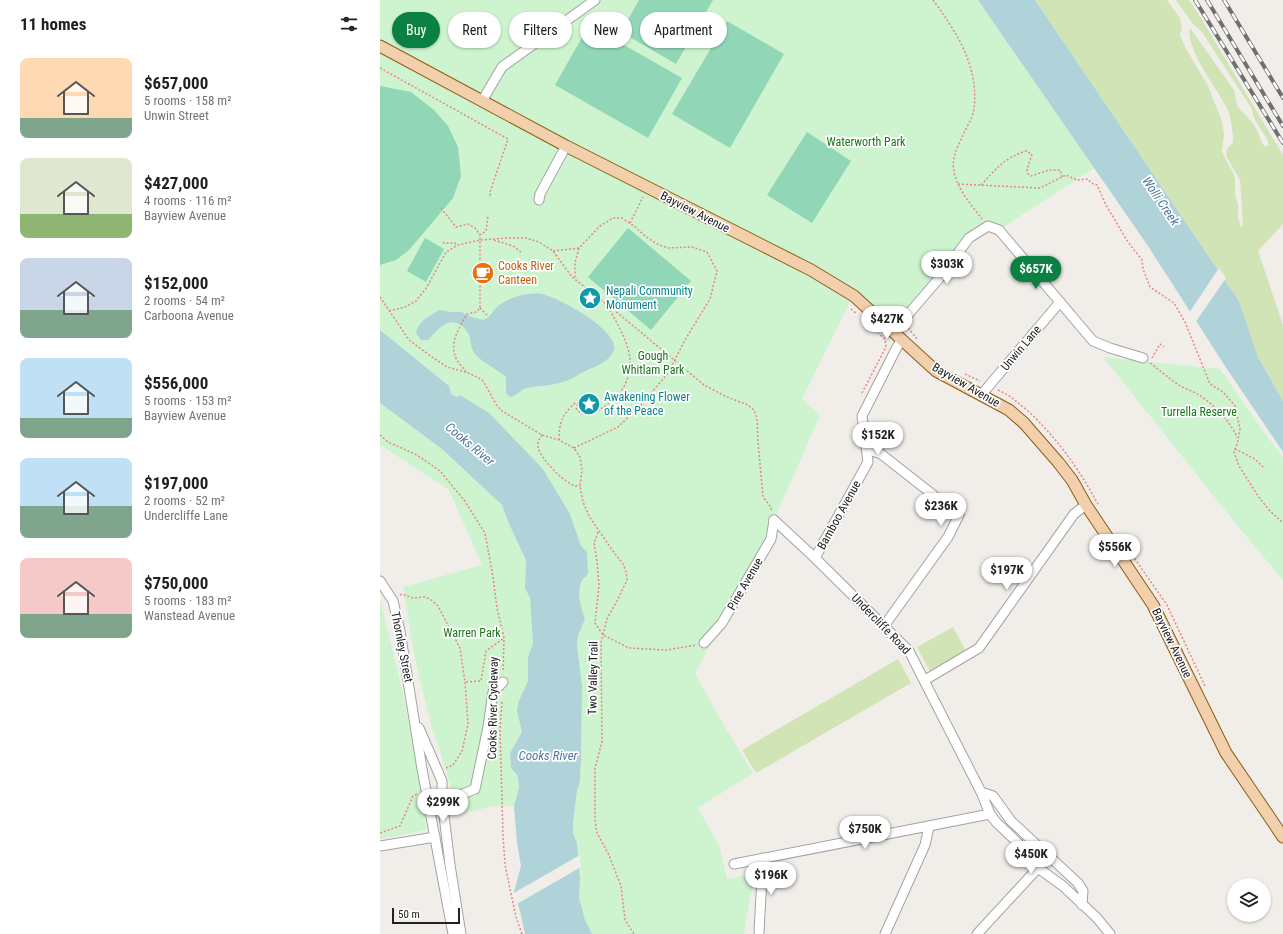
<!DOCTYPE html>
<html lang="en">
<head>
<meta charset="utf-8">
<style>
  body { margin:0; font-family:"Roboto Condensed",sans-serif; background:#f2f2f2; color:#202124; height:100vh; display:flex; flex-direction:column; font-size:15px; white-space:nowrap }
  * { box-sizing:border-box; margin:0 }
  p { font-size:13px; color:#757577 }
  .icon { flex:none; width:22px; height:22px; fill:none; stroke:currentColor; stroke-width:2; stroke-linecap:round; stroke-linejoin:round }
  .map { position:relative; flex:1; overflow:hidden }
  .details { display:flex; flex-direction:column; background:#fff; width:380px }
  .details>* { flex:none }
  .banner { position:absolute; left:12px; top:12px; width:380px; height:36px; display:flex; gap:8px }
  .controls { position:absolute; left:847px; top:878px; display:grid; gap:8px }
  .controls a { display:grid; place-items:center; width:44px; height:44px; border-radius:50%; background:#fff; box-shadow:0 1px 3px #0004; font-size:20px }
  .scale { position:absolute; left:12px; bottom:10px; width:68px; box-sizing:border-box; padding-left:4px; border:2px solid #222; border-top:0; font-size:11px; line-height:14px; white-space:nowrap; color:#222; -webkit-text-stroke:3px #fff; paint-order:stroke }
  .price { position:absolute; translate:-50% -34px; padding:0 9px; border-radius:14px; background:#fff; color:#222; font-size:13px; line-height:26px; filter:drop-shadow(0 1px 2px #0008) }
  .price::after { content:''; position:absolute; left:50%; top:24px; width:12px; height:9px; margin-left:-6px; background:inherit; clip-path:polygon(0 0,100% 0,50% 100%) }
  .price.on { background:#0b8043; color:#fff }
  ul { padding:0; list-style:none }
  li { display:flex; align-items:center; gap:12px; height:100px; padding:0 20px }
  li span { display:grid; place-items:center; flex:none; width:112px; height:80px; border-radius:8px; color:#555 }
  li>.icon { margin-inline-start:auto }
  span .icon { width:48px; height:48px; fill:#fffc; stroke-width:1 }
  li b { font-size:17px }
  h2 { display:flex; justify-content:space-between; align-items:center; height:48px; padding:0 20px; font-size:17px }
  .pill { padding:0 14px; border-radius:18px; background:#fff; box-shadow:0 1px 3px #0004; font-size:14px; line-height:36px }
  .pill.on { background:#0b8043; color:#fff }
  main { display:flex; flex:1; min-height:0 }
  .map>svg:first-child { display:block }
  .grass { fill:#d0e4b6 }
  .park { fill:#cdf4ce }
  .pitch { fill:#91d6b7 }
  .water { fill:#b0d2d9 }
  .pier { fill:#f1eeea }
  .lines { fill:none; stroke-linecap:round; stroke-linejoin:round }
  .minor-casing { stroke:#a3a3a3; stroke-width:11 }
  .major-casing { stroke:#8e5d12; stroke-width:13 }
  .path { stroke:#eb8581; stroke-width:1.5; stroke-dasharray:2 2; stroke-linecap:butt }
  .minor { stroke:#fff; stroke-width:9 }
  .major { stroke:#f2d0ad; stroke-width:11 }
  .rail-casing { stroke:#707070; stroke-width:4 }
  .rail { stroke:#fff; stroke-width:2.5; stroke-dasharray:8; stroke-linecap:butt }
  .labels { text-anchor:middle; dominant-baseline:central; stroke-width:3.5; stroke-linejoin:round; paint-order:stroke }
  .park-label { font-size:12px; fill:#19761b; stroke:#fff }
  .street-label { font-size:12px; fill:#222; stroke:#fff }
  .food-label { font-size:12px; fill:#c56008; stroke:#fff; text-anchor:start }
  .culture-label { font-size:12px; fill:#0d838f; stroke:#fff; text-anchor:start }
  .water-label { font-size:13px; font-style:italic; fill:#517999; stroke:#fff }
</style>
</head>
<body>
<main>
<section class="details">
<h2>11 homes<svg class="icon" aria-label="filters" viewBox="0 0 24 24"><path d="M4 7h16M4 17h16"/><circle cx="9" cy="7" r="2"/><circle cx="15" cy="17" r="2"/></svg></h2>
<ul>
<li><span style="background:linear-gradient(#ffd9b3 75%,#7fa58c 0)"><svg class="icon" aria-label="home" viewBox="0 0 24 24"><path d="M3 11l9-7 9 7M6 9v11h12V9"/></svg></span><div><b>$657,000</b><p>5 rooms · 158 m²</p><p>Unwin Street</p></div></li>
<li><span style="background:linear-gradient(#dfe7d0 70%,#8fb573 0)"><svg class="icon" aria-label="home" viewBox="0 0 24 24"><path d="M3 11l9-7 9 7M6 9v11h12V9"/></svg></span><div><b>$427,000</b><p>4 rooms · 116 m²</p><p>Bayview Avenue</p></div></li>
<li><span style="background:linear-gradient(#c9d6e8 65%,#7fa58c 0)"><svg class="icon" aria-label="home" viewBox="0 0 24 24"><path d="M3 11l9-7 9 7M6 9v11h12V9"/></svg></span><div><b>$152,000</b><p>2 rooms · 54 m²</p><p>Carboona Avenue</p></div></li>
<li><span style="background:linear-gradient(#bfe0f5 75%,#7fa58c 0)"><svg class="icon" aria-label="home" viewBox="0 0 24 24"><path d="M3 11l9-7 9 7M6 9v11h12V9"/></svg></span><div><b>$556,000</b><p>5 rooms · 153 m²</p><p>Bayview Avenue</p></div></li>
<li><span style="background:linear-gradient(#bfe0f5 60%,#7fa58c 0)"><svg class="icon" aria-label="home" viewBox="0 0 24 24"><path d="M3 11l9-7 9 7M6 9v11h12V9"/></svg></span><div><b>$197,000</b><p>2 rooms · 52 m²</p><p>Undercliffe Lane</p></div></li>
<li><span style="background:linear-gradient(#f6c9c9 70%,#7fa58c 0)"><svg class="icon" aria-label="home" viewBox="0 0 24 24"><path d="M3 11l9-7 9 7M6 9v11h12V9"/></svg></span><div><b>$750,000</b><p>5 rooms · 183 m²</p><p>Wanstead Avenue</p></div></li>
</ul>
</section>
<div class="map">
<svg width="903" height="934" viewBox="0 0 903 934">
  <rect width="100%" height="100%" fill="#f1eeea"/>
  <g class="grass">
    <path d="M655,0H787L800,18L802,27L800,35L805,47L828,86L842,121L844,135L842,152L855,177V195L858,204V218L861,227L863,225L860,180L846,156L847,149L853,142V137C852,129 851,118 848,110C839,91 804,47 810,28L854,90L857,106L872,122L877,130L882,143L885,147L889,145C886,131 873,124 872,109L822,32L813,24L796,0H809L819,15L903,155V224L878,251L903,325V401L878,357L859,301Z"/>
    <path d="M573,627L586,651L550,671L537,647Z"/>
    <path d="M518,659L531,683L376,773L362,750Z"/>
  </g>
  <g class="park">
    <path d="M0,0H598L714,168L619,230L608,226L589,238L518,335L473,296L422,399L440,415L394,520L391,539L342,623L315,674L345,727L373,773L318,808L340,848L347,879L374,874L364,934H212L205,920L199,898L200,879L197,843L193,833V824L197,790L200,781L201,760L202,686L197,645L198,636L205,619C198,602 195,589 208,574L201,546L190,514L163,469L141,448L77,397L71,394L69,386L0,330Z"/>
    <path d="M723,357L840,369L883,431L903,457V580L856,524Z"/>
    <path d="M0,403L62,449L122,505L130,526L146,560L145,588L150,598L153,643L148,657V681L138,703L137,711L142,732L130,753L131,768L138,776L139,788L134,806H113L79,815L60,751L51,725L35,659L23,587L102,565L69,490L0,445Z"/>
    <path d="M0,599L21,685L37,762L46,830L0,839Z"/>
  </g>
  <g class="pitch">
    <path d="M259,0H333L296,64L241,32Z"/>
    <path d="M347,21L404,54L350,148L292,114Z"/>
    <path d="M209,25L302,78L268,138L175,85Z"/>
    <path d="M0,86L31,92L54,110L68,126L78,147L81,176L73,198L29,250L16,260L0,265Z"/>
    <path d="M427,132L471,161L432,223L387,195Z"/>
    <path d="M248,228L311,281L271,330L208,277Z"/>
    <path d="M45,238L64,249L46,282L27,271Z"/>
  </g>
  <g class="water">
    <path d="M598,0H655L859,301L878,357L903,401V452L845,366L768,246Z"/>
    <path d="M147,294C151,294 157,293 162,294C177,297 244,332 233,352C228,362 217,366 207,370C197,375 190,381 179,383C168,386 156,386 146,388C140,390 137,396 130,397L126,393V377C118,370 102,362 96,355C91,349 91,344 90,337C88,332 85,328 81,325C67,316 57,331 48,340H41L36,333C38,321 50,316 59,310L70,312H81L92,317L103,320C110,318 112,312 117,307C125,300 136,296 147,294Z"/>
    <path d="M0,330L69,386L71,394L77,397L80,395L109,413L163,469L190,514L201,546L207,552L208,574C206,576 203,579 202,581C196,593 201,607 205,619L198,636L197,645L202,686L201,760L200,781L197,790L193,824V833L197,843L200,879L199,898L205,920L212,934H145L140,911L134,892L141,866L137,843L134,806L139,788L138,776L131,768L130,753L142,732L137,711L138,703L148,681V657L153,643L150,598L145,588L146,560L130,526L122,505L62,449L0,403Z"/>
  </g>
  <g class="pier">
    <path d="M839,268L846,278L815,323L809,313Z"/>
    <path d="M200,855L201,867L135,905L132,894Z"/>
  </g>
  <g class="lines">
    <g class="minor-casing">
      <g id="minor">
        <path d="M102,101L122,67L215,0"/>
        <path d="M159,200L160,194L186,146"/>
        <path d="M514,331L561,276L589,238L608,226L619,230L713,341L730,348L763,358"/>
        <path d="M602,394L680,302"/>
        <path d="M487,449L501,454L579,515L568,537L504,626"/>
        <path d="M394,520L435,558L529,651L601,792L610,814L616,822L639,844L658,868L683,886L717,918L730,934"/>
        <path d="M435,558L488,462L482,416L516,349L522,339"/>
        <path d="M0,581L13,601L20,631L42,769L73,934"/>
        <path d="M324,643L342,623L391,539L394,520"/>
        <path d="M545,680L599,648L694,514L706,505"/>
        <path d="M39,728L62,781V799L70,865L81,934"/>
        <path d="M601,792L613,796L631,821L698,883L703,891L702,905"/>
        <path d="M62,799L78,796L95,789L108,727L113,692L123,682"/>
        <path d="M0,846L55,837"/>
        <path d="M354,864L610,814"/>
        <path d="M379,932L383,858"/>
        <path d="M505,934L545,845L549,827"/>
        <path d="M597,934L658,868"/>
      </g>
    </g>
    <g class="major-casing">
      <path id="major" d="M0,46L186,146L431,270L474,296L556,371L629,410L644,423L678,462L692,480L706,505L773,605L846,753L903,837"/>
    </g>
    <g class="path">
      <path d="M553,0C577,33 599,66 594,109C593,118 586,128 582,137C580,143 576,148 575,154C567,178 589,202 602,219"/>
      <path d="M0,68L128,139L110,192V198"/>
      <path d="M578,184L660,188L686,175L697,180L708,179L711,183L717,185L726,205L736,222L748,242L762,260L763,269L770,287L794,303L805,322L830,384L843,392L855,406L860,429L857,445"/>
      <path d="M601,185C616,169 624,158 646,151L652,154L647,170L648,174L651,176L669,170H680L682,177"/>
      <path d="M61,208L76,227L88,224L95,228L100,235"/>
      <path d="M250,223L263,197"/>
      <path d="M114,240L133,246L141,252"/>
      <path d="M63,242L64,243H75L76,246"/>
      <path d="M173,251L199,248"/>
      <path d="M0,297L29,340L52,357L67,367L86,372L97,377L103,381L117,406L122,411L162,435L179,440L194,448L200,457L202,470L200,486L203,502L209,516L230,547L243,564L246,571L247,580L237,601L227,619L221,643L222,742L215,768V820L217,833L229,855L241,886L245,920L254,934"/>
      <path d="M100,308L108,316"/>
      <path d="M471,309L477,314"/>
      <path d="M9,311L25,307L36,301L47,287L66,252L78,245L100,240L128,238H146L159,242L173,251L192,277L239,314L324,385L347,397L368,405L374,410L377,418L378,442L383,497L390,506L392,511"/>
      <path d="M528,328L538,340"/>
      <path d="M772,358L780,344L784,347"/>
      <path d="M770,363C780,370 789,379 799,385C805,389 813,391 819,395C831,402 854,425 857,438"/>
      <path d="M86,372C83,367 77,362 75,356C70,340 80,327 87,314L96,312L100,308V235L106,231L108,216"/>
      <path d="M585,374L600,381"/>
      <path d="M618,390C630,395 638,403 648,411C677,438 699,469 718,504"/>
      <path d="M482,393L506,347L505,339L498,333"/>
      <path d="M214,411C229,396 203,390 196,408C205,424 231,403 239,394C244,388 248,379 249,372C254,349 239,328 229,308"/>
      <path d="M0,435L8,442L37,455L60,471L84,500L105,533L113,577L117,608L124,638L123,672"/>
      <path d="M162,435C160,438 157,442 158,447C160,458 181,479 191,484C194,486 197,486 200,486"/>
      <path d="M179,440C179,422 182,415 195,403H198"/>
      <path d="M857,444L854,452L859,466L878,496L889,510L903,523"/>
      <path d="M194,448L238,427L262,404L288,373L305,340L330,299L337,271L327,252L312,247L288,248L277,244L265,236L254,226L242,218H233L220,226L199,248L195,263V279"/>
      <path d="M855,449L875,459L883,467"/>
      <path d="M218,532L214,543L217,561L219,586L215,623L223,635L249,648L286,650L317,645"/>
      <path d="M750,552L787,605L825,686"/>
      <path d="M20,595L22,594L33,598L44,597L50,599L58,606L80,648L85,682L88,724L82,751L73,765L66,768"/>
      <path d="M86,682L101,681L106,651L124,638"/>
      <path d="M122,702L120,730L123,835L125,865L136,917L142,934"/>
      <path d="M0,833L20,826L33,796L37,794"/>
    </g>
    <use href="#minor" class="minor"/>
    <use href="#major" class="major"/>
    <g class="rail-casing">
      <g id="rail">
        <path d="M815,0L903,143"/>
        <path d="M827,0L903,126"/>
        <path d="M844,0L903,98"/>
      </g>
    </g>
    <use href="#rail" class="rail"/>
  </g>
  <defs>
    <g id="cafe-disc" transform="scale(1.15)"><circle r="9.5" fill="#e8710a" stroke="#fff"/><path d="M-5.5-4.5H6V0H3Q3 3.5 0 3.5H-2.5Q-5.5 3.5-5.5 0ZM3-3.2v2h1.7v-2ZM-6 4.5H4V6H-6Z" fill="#fff"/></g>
    <g id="sight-disc" transform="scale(1.15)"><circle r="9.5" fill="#0f9aa8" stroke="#fff"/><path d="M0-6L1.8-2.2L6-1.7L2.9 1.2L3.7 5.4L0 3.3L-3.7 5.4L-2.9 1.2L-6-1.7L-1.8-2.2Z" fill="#fff"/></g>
  </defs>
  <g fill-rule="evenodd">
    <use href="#cafe-disc" x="103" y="273"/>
    <use href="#sight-disc" x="210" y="298"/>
    <use href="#sight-disc" x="209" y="404"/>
  </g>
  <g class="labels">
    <g class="park-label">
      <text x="486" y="142">Waterworth Park</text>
      <text x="273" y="356">Gough<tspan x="273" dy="14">Whitlam Park</tspan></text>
      <text x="819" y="412">Turrella Reserve</text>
      <text x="92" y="633">Warren Park</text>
    </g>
    <g class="street-label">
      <text transform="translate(315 212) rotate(27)">Bayview Avenue</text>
      <text transform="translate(641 348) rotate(-50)">Unwin Lane</text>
      <text transform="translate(586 385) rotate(30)">Bayview Avenue</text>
      <text transform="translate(459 515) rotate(-61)">Bamboo Avenue</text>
      <text transform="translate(365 584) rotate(-60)">Pine Avenue</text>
      <text transform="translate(501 624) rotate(46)">Undercliffe Road</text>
      <text transform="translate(792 643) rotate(64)">Bayview Avenue</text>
      <text transform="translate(22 647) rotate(79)">Thornley Street</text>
      <text transform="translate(213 678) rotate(-89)">Two Valley Trail</text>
      <text transform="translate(113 708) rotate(-89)">Cooks River Cycleway</text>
    </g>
    <g class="food-label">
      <text x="118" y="266">Cooks River<tspan x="118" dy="14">Canteen</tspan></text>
    </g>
    <g class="culture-label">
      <text x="226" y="291">Nepali Community<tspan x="226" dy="14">Monument</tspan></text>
      <text x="224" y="397">Awakening Flower<tspan x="224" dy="14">of the Peace</tspan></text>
    </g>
    <g class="water-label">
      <text transform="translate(781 201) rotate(56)">Wolli Creek</text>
      <text transform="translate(90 444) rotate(40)">Cooks River</text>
      <text x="168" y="755">Cooks River</text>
    </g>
  </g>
</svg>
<div class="controls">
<a><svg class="icon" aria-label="layers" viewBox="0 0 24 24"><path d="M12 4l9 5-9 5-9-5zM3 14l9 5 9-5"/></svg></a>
</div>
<div class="scale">50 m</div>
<b class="price" style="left:567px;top:285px">$303K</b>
<b class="price on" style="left:656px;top:290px">$657K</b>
<b class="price" style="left:507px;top:340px">$427K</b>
<b class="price" style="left:498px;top:456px">$152K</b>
<b class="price" style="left:561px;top:527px">$236K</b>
<b class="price" style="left:735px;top:568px">$556K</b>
<b class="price" style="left:627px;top:591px">$197K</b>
<b class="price" style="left:63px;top:823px">$299K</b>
<b class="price" style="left:485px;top:850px">$750K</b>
<b class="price" style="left:651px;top:875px">$450K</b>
<b class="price" style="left:391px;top:896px">$196K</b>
<div class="banner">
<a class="pill on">Buy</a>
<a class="pill">Rent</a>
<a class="pill">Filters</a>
<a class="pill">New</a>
<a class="pill">Apartment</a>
</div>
</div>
</main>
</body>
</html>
